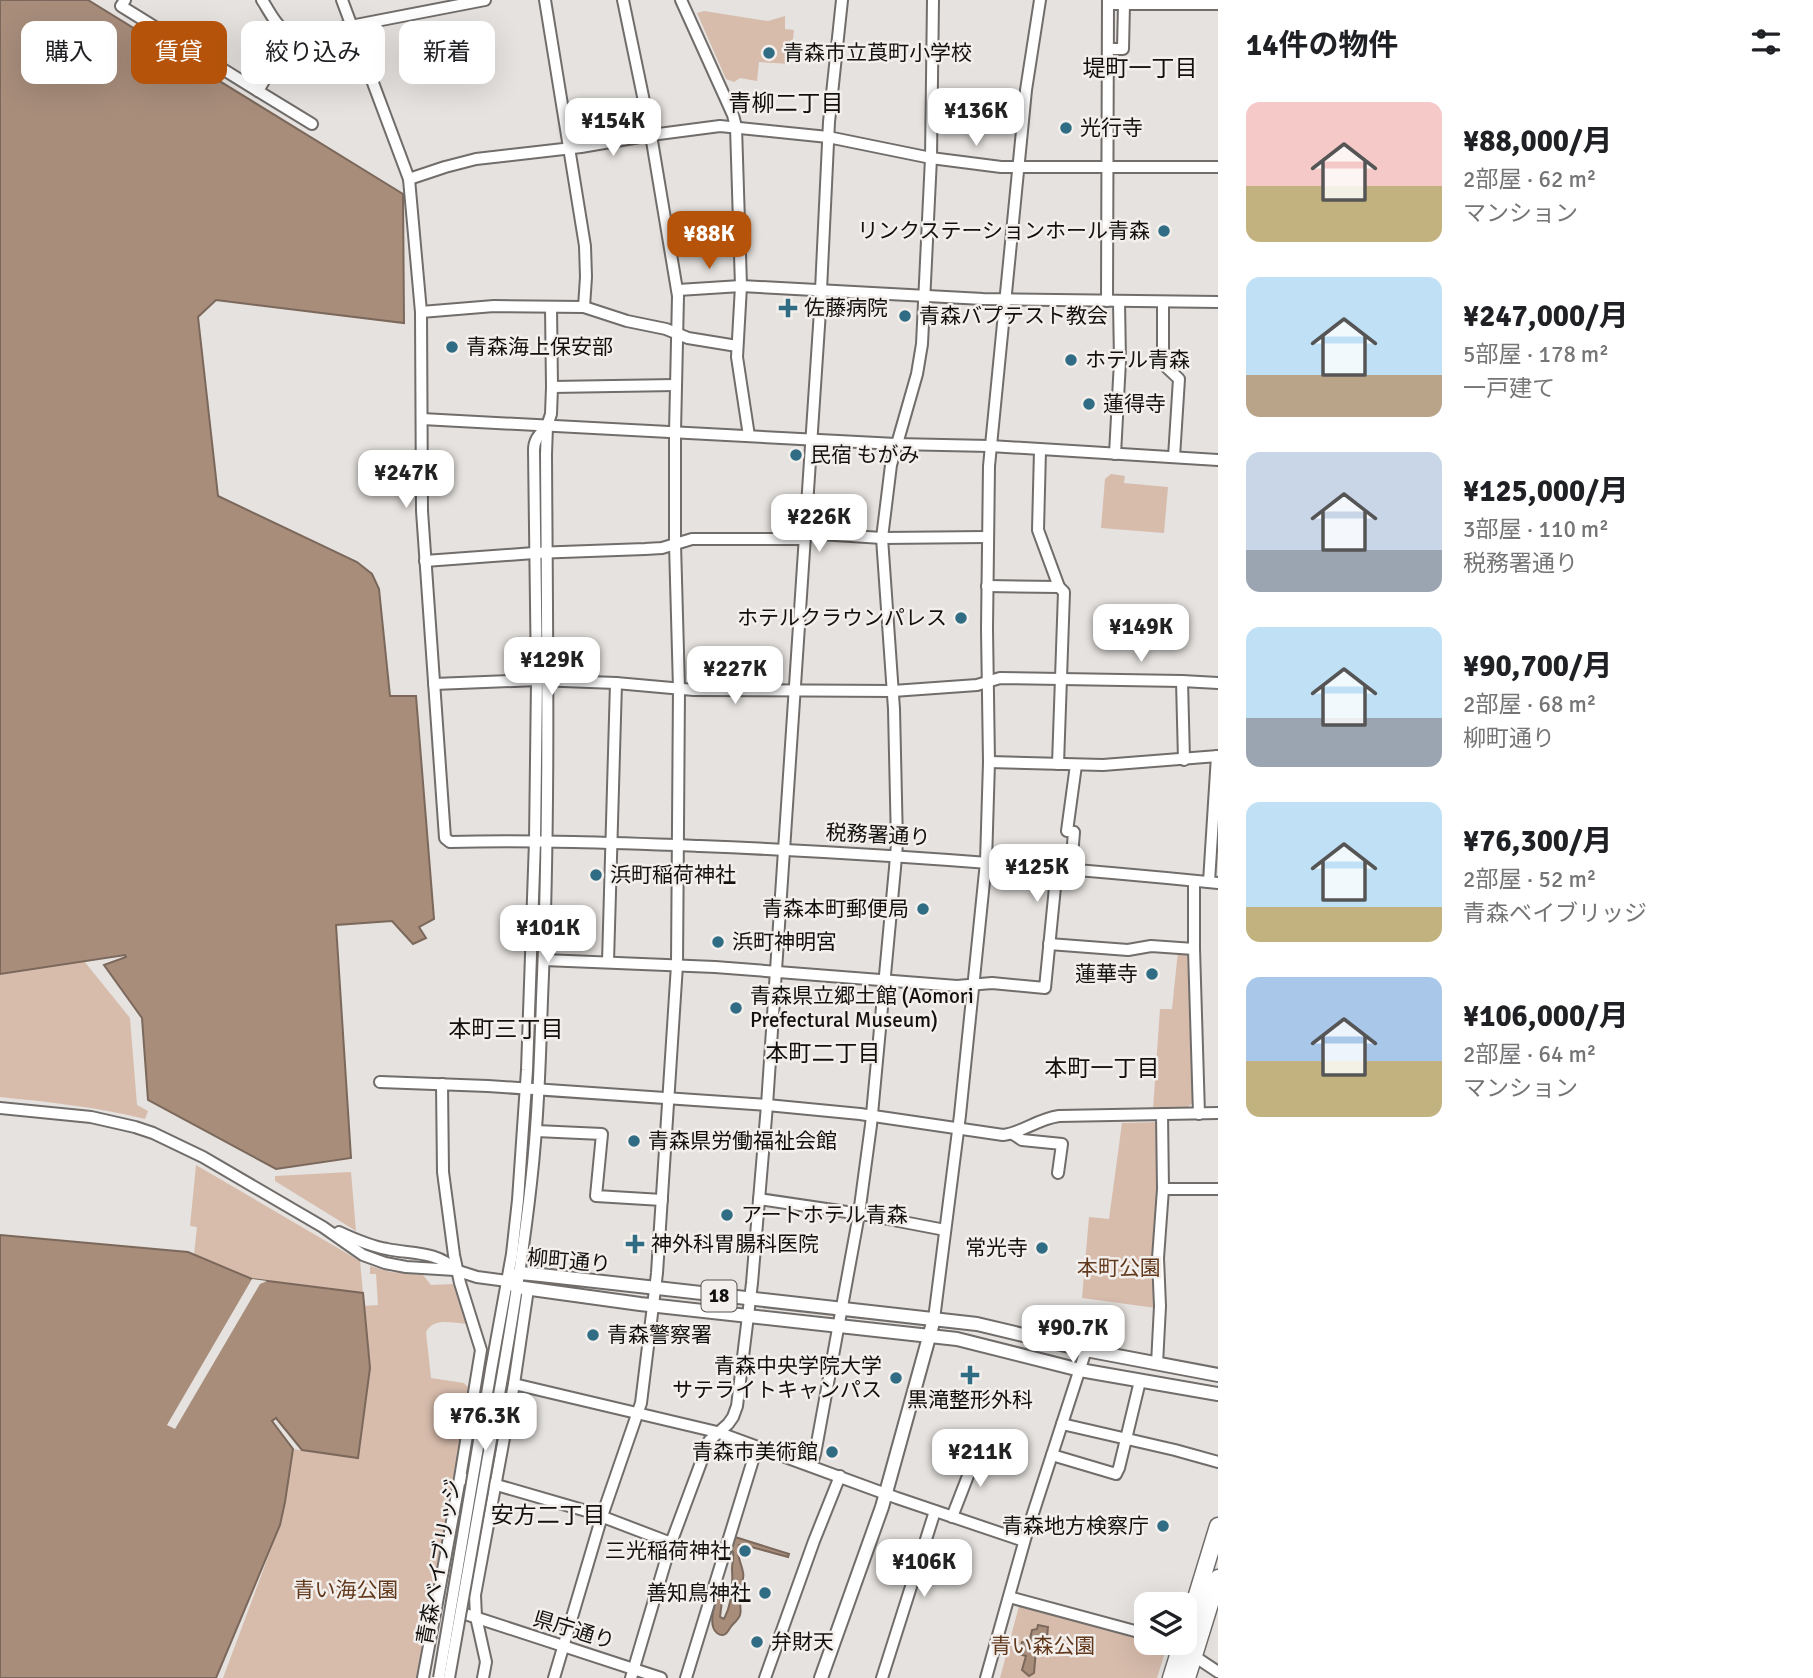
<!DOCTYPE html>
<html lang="ja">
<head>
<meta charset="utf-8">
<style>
  body { margin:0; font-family:Signika,"Noto Sans JP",sans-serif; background:#f2f2f2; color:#202124; height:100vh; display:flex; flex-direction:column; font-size:26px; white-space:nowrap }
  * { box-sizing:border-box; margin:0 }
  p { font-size:23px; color:#757577 }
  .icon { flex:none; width:38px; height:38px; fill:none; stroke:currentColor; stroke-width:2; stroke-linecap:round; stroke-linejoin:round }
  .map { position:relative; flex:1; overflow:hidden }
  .panel { display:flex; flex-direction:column; background:#fff; width:595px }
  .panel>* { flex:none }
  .banner { position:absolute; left:21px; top:21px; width:665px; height:63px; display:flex; gap:14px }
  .tools { position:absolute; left:1134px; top:1592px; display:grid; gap:14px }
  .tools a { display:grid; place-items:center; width:63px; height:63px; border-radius:14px; background:#fff; box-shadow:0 7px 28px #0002; font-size:35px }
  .price { position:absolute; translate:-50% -60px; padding:0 16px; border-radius:14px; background:#fff; color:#222; font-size:23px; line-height:46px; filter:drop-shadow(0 2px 4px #0008) }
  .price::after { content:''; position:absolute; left:50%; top:42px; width:21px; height:16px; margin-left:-10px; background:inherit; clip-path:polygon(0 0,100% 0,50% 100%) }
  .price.current { background:#b45309; color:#fff }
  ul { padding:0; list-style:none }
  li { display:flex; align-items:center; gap:21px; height:175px; padding:0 28px }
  li span { display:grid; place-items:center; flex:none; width:196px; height:140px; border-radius:14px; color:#555 }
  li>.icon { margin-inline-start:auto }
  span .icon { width:84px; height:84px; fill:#fffc; stroke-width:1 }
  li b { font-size:30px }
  h2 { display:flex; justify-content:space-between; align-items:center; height:84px; padding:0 28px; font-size:30px }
  .pill { padding:0 24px; border-radius:14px; background:#fff; box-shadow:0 7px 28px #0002; font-size:24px; line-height:63px }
  .pill.current { background:#b45309; color:#fff }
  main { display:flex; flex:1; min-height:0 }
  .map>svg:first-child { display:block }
  .green { fill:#d7bcac }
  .water { fill:#a88d7b; stroke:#7b685b; stroke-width:2 }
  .pier { fill:#e5e2df }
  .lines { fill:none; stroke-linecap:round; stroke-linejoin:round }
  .minor-casing { stroke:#706d6b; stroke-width:14 }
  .major-casing { stroke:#706d6b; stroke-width:16 }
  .highway-casing { stroke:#706d6b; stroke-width:19 }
  .minor { stroke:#fff; stroke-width:10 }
  .major { stroke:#fff; stroke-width:12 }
  .highway { stroke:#fff; stroke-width:16 }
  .minor-bridge-casing { stroke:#706d6b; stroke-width:14; stroke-linecap:butt }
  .minor-bridge { stroke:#fff; stroke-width:10 }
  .poi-dot { fill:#306c83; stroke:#f2efec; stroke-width:2.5 }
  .labels { text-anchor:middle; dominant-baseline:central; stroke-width:5; stroke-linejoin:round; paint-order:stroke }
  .shield { fill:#f2efec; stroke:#555452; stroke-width:2 }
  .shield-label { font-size:19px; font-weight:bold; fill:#121110 }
  .poi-label { font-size:21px; fill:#121110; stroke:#f2efec; text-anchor:start }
  .street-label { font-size:21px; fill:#121110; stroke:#f2efec }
  .park-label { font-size:21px; fill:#62391c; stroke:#f2efec }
  .neighbourhood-label { font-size:23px; fill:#121110; stroke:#f2efec }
</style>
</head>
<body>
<main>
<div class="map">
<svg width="1218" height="1678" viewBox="0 0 1218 1678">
  <rect width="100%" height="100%" fill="#e5e2df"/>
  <g class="green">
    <path d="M704,11L768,21L785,16V29L794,30L790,64L759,62L757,81L740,78L734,82L726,79L697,13Z"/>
    <path d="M1111,474L1125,476L1124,483L1168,487L1164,533L1101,528L1105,479Z"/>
    <path d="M1178,951L1185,952L1191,958L1194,1102L1186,1108L1153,1109L1160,1009H1172Z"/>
    <path d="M84,961L130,1018L137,1105L148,1111L145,1119C97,1107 49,1102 0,1097V974Z"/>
    <path d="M1157,1122C1158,1184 1156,1246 1156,1308L1082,1298L1089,1217L1109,1219L1122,1123Z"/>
    <path d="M196,1165L360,1261L363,1293L252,1279L194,1255L197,1227L190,1226Z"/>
    <path d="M351,1172L356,1231L275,1181V1176Z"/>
    <path d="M370,1266L391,1272L423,1275L431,1285L453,1284L468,1324C452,1323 434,1317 426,1332L431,1378L464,1383L468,1387V1397L417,1678H223L280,1525L285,1502L293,1449L357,1458L370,1368L364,1306L378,1305L376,1274H370Z"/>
    <path d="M1019,1606L1146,1640V1643L1163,1645L1166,1649L1157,1678H1000Z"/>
  </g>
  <g class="water">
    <path d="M0,0H88L403,194L404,323L216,300L198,317L218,496L357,562L372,574L379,589L390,696H416L434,919L419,927L426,938L413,944L392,921L336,925L351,1158L276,1169L148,1100L142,1018L104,965L126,957L125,955L0,974Z"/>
    <path d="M0,1235L188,1252L252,1279L363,1293L370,1368L358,1458L302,1450L276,1418L272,1421L293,1449L285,1502L280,1525L216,1678H0Z"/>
    <path d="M735,1537L789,1554L788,1557L744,1545H739C736,1555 741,1562 743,1572C745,1580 740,1586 739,1594C739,1600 742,1610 740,1615C738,1621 732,1624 730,1628C727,1633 724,1638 717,1633C706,1625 717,1596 720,1585H724L720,1617L724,1619C732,1604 733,1586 732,1569C732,1563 734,1558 733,1552L731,1551Z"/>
    <path d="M1038,1625L1048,1627L1047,1637L1036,1650L1034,1673L1029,1676L1022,1670L1026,1656L1019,1654L1022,1642L1029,1643L1032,1630L1037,1629Z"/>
  </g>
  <path class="pier" d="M252,1279L267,1281L260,1284L175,1429L167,1425Z"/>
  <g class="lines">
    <g class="minor-casing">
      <g id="minor">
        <path d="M125,0L121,6L258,91"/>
        <path d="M262,0C275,20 278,34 304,35L485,0"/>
        <path d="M342,0L409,179L445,167L476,159L581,147L651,135L720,126L828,137L931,158L1001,167H1218"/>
        <path d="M545,0L585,246L586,277L584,307"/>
        <path d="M681,0L733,115L736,127L741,286L737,357L749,436"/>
        <path d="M1108,4H1218"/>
        <path d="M291,35L258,91L312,124"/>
        <path d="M1108,49H1123L1124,4"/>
        <path d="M409,179L421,312L422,511L445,838L450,842C534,840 616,843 700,846C873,853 1045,866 1218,883"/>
        <path d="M678,290L741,286L983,299L1218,302"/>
        <path d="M1107,301L1108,0"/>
        <path d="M1163,302V364L1179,379L1174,457"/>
        <path d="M421,312L494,306L584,307L627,321L666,329L688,338L737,346"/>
        <path d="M552,387L676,385"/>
        <path d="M422,419L896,444L990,446L1218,460"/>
        <path d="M1040,450L1038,530L1059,587L1064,592L1058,764"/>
        <path d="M1115,454L1120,361L1119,301"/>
        <path d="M804,533L882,538L987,537"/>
        <path d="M425,561L534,553L645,549L662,548L692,539H804"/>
        <path d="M987,586L1059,587"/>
        <path d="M1182,681L1184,760"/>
        <path d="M434,684L537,680L616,683L694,690L893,691L977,685L1000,678L1182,681L1218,683"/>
        <path d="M989,762L1103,765L1218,756"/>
        <path d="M1071,869L1074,832L1067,831L1076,765"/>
        <path d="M1194,881V949L1199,1114"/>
        <path d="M1209,882L1217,756"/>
        <path d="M1049,944L1128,950L1151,946L1194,949"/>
        <path d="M544,960L715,967L957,986L992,983L1045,988L1057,867"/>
        <path d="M608,962L616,683"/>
        <path d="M380,1082L488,1086L767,1105L860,1114L1003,1135C1022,1133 1037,1119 1059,1116L1218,1113"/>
        <path d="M0,1108L91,1117L135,1127L153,1133L203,1157L323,1227L363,1255L385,1263L406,1267L455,1270L477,1277L507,1281"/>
        <path d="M536,1131L602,1134L596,1196L662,1200"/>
        <path d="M1013,1134L1022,1140L1062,1144L1058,1173"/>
        <path d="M1163,1189H1218"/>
        <path d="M759,1199L867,1215L945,1230"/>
        <path d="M339,1232C354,1239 370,1246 387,1249C410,1254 438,1251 455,1270"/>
        <path d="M934,1319L960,1115L986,862L989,762L987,629L989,466L1026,90L1040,0"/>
        <path d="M1157,1364L1160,1306L1158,1258L1163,1189L1162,1114"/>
        <path d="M491,1370L512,1254L518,1200L527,1070L535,841L537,680L534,450C534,439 540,434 547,426"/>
        <path d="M503,1372C514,1309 524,1247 531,1183C538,1122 540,1060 542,999C550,817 547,635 546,454L547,426L551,414L552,387L551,307"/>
        <path d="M514,1384L717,1432L897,1498L1024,1541"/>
        <path d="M1062,1424L1175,1450L1218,1462"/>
        <path d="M1052,1455L1116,1474L1119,1468L1140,1381"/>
        <path d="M811,1466L815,1454L859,1214L871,1125L895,868L897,843L894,709L882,538L891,465L917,374L922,344L931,158L933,0"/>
        <path d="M464,1479L500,1486L590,1512L671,1543"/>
        <path d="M952,1517L978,1450"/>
        <path d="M1009,1597L1146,1634"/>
        <path d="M453,1610L661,1678"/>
        <path d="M1191,1654L1218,1672"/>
        <path d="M423,1678L460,1478L481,1350L460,1283L454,1255L443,1172L442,1084"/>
        <path d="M483,1678L486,1662L476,1617L475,1595L514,1384L528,1289"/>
        <path d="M554,1678L602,1516L641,1403L657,1273L677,965L679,688L675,544V432L678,296L651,135L623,0"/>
        <path d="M631,1678L671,1543L709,1441L728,1424L733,1417L737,1406L752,1283L767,1105L820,311L829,122L842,0"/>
        <path d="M686,1678L757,1447"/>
        <path d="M765,1678L814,1541L840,1476"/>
        <path d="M882,1678L935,1511"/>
        <path d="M986,1678L1027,1532L1086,1350"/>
      </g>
    </g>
    <g class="major-casing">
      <g id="major">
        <path d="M1218,1375L1086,1350L977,1324L541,1275L520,1273L507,1281L517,1287L640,1304L957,1339L1080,1370L1218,1394"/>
        <path d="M821,1678L882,1507L934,1319"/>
      </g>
    </g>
    <g class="highway-casing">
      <g id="highway">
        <path d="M1185,1634L1218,1526"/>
        <path d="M1171,1678L1182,1643"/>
        <path d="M1187,1678L1218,1578"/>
      </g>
    </g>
    <use href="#minor" class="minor"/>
    <use href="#major" class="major"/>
    <use href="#highway" class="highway"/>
    <g class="minor-bridge-casing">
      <g id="minor-bridge">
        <path d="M439,1678L491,1370"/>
        <path d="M449,1678L503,1372"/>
      </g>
    </g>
    <use href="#minor-bridge" class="minor-bridge"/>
  </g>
  <g class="poi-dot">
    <circle cx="769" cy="53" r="7"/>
    <circle cx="1066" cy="128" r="7"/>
    <circle cx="1164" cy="231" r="7"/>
    <path d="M784.5 297.5h7v7h7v7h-7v7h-7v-7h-7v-7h7z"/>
    <circle cx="905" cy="316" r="7"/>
    <circle cx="452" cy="347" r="7"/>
    <circle cx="1071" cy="360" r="7"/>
    <circle cx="1089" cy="404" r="7"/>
    <circle cx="796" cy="455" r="7"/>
    <circle cx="961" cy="618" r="7"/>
    <circle cx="596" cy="875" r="7"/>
    <circle cx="923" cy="909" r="7"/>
    <circle cx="718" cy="942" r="7"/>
    <circle cx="1152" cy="974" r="7"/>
    <circle cx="736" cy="1008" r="7"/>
    <circle cx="634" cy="1141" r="7"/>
    <circle cx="727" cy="1215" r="7"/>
    <path d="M631.5 1233.5h7v7h7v7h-7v7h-7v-7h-7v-7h7z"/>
    <circle cx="1042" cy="1248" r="7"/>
    <circle cx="593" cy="1335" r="7"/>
    <path d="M966.5 1364.5h7v7h7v7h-7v7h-7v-7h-7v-7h7z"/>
    <circle cx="896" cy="1378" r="7"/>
    <circle cx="832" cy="1452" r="7"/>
    <circle cx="1163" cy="1526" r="7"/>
    <circle cx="745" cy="1551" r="7"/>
    <circle cx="765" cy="1593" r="7"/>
    <circle cx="757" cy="1642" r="7"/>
  </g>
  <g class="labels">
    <rect class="shield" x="701.5" y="1280.5" width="35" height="31" rx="5"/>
    <g class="shield-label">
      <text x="719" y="1296">18</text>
    </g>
    <g class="poi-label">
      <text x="783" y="53">青森市立莨町小学校</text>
      <text x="1080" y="128">光行寺</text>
      <text x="1150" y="231" text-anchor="end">リンクステーションホール青森</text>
      <text x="804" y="308">佐藤病院</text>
      <text x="919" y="316">青森バプテスト教会</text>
      <text x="466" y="347">青森海上保安部</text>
      <text x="1085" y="360">ホテル青森</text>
      <text x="1103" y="404">蓮得寺</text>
      <text x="810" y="455">民宿 もがみ</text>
      <text x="947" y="618" text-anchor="end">ホテルクラウンパレス</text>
      <text x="610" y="875">浜町稲荷神社</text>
      <text x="909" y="909" text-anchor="end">青森本町郵便局</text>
      <text x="732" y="942">浜町神明宮</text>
      <text x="1138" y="974" text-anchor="end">蓮華寺</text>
      <text x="750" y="996">青森県立郷土館 (Aomori<tspan x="750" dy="24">Prefectural Museum)</tspan></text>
      <text x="648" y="1141">青森県労働福祉会館</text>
      <text x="741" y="1215">アートホテル青森</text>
      <text x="651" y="1244">神外科胃腸科医院</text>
      <text x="1028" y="1248" text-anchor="end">常光寺</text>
      <text x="607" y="1335">青森警察署</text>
      <text x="882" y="1366" text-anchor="end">青森中央学院大学<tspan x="882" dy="24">サテライトキャンパス</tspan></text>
      <text x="970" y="1400" text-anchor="middle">黒滝整形外科</text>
      <text x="818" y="1452" text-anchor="end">青森市美術館</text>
      <text x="1149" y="1526" text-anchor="end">青森地方検察庁</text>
      <text x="731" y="1551" text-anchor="end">三光稲荷神社</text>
      <text x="751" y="1593" text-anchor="end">善知鳥神社</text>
      <text x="771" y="1642">弁財天</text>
    </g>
    <g class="street-label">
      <text transform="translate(878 835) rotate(3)">税務署通り</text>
      <text transform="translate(569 1261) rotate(5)">柳町通り</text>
      <text transform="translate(439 1562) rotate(-80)">青森ベイブリッジ</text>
      <text transform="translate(574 1630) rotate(17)">県庁通り</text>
    </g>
    <g class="park-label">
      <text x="1119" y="1268">本町公園</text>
      <text x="346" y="1590">青い海公園</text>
      <text x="1043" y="1646">青い森公園</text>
    </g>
    <g class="neighbourhood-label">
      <text x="1140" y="68">堤町一丁目</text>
      <text x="786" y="103">青柳二丁目</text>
      <text x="506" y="1029">本町三丁目</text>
      <text x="823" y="1053">本町二丁目</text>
      <text x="1102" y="1068">本町一丁目</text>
      <text x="548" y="1515">安方二丁目</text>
    </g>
  </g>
</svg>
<div class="tools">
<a><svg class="icon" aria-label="layers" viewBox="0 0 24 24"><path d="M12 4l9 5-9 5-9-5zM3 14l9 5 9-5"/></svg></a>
</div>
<b class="price" style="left:976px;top:148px">¥136K</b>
<b class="price" style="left:613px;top:158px">¥154K</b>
<b class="price current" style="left:709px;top:271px">¥88K</b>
<b class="price" style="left:406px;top:510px">¥247K</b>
<b class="price" style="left:819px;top:554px">¥226K</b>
<b class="price" style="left:1141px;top:664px">¥149K</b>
<b class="price" style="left:552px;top:697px">¥129K</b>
<b class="price" style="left:735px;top:706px">¥227K</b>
<b class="price" style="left:1037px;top:904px">¥125K</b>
<b class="price" style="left:548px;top:965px">¥101K</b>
<b class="price" style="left:1073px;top:1365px">¥90.7K</b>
<b class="price" style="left:485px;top:1453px">¥76.3K</b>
<b class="price" style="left:980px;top:1489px">¥211K</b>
<b class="price" style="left:924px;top:1599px">¥106K</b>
<div class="banner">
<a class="pill">購入</a>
<a class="pill current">賃貸</a>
<a class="pill">絞り込み</a>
<a class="pill">新着</a>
</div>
</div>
<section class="panel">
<h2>14件の物件<svg class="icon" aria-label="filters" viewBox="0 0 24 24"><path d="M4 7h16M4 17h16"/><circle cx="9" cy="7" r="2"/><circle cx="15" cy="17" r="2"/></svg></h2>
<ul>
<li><span style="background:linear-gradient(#f6c9c9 60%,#c2b280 0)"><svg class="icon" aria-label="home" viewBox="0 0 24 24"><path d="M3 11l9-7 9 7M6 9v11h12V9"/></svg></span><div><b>¥88,000/月</b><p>2部屋 · 62 m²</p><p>マンション</p></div></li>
<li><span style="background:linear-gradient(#bfe0f5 70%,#b9a48a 0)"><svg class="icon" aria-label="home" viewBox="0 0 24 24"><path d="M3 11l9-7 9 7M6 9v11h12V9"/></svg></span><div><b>¥247,000/月</b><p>5部屋 · 178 m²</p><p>一戸建て</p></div></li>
<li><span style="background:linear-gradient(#c9d6e8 70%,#9aa5b1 0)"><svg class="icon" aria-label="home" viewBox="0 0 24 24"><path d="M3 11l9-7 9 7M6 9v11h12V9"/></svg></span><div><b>¥125,000/月</b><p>3部屋 · 110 m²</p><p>税務署通り</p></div></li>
<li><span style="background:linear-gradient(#bfe0f5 65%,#9aa5b1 0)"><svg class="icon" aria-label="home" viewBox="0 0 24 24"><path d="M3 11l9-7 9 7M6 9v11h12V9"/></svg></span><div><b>¥90,700/月</b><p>2部屋 · 68 m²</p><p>柳町通り</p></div></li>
<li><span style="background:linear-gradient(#bfe0f5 75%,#c2b280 0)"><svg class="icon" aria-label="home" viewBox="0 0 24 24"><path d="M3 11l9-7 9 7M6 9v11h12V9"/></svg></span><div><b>¥76,300/月</b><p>2部屋 · 52 m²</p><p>青森ベイブリッジ</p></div></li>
<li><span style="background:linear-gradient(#a9c7e8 60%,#c2b280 0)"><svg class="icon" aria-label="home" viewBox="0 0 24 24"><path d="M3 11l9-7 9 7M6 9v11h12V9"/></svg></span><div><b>¥106,000/月</b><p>2部屋 · 64 m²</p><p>マンション</p></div></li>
</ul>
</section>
</main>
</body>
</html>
